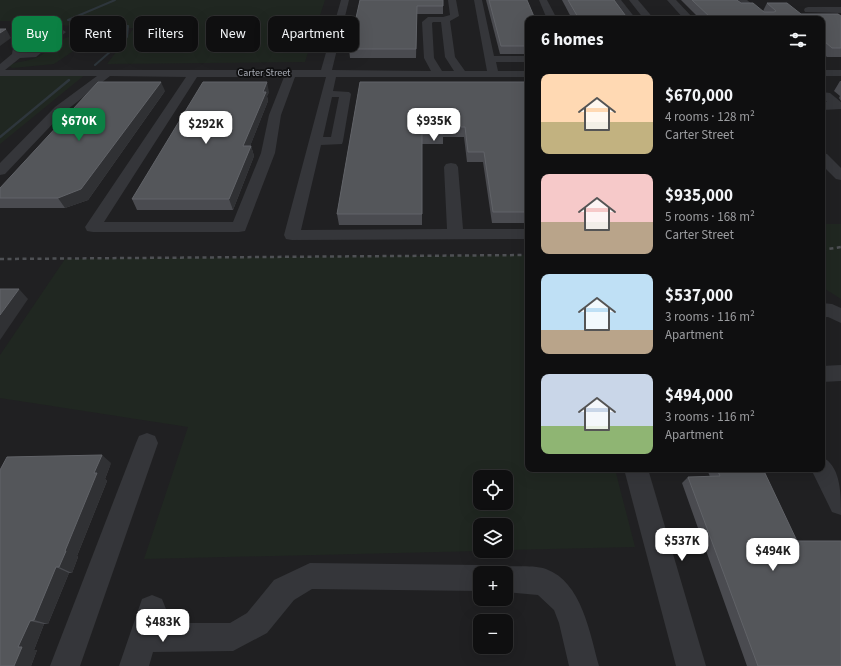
<!DOCTYPE html>
<html lang="en">
<head>
<meta charset="utf-8">
<style>
  body { margin:0; font-family:"Source Sans 3",sans-serif; background:#181819; color:#f1f3f6; height:100vh; display:flex; flex-direction:column; font-size:15px; white-space:nowrap }
  * { box-sizing:border-box; margin:0 }
  p { font-size:13px; color:#9b9c9f }
  .icon { flex:none; width:22px; height:22px; fill:none; stroke:currentColor; stroke-width:2; stroke-linecap:round; stroke-linejoin:round }
  .map { position:relative; flex:1; overflow:hidden }
  .sheet { position:absolute; left:525px; top:16px; width:300px; height:456px; display:flex; flex-direction:column; background:#0f0f10; border-radius:8px; box-shadow:0 4px 16px #0002,0 0 0 1px #2f2f30 }
  .sheet>* { flex:none }
  .top-card { position:absolute; left:12px; top:16px; width:380px; height:36px; display:flex; gap:8px }
  .buttons { position:absolute; left:473px; top:470px; display:grid; gap:8px }
  .buttons a { display:grid; place-items:center; width:40px; height:40px; border-radius:8px; background:#0f0f10; box-shadow:0 4px 16px #0002,0 0 0 1px #2f2f30; font-size:20px }
  .price { position:absolute; translate:-50% -34px; padding:0 9px; border-radius:8px; background:#fff; color:#222; font-size:13px; line-height:26px; filter:drop-shadow(0 1px 2px #0008) }
  .price::after { content:''; position:absolute; left:50%; top:24px; width:12px; height:9px; margin-left:-6px; background:inherit; clip-path:polygon(0 0,100% 0,50% 100%) }
  .price.on { background:#0b8043; color:#fff }
  ul { padding:0; list-style:none }
  li { display:flex; align-items:center; gap:12px; height:100px; padding:0 16px }
  li span { display:grid; place-items:center; flex:none; width:112px; height:80px; border-radius:8px; color:#555 }
  li>.icon { margin-inline-start:auto }
  span .icon { width:48px; height:48px; fill:#fffc; stroke-width:1 }
  li b { font-size:17px }
  h2 { display:flex; justify-content:space-between; align-items:center; height:48px; padding:0 16px; font-size:17px }
  .pill { padding:0 14px; border-radius:8px; background:#0f0f10; box-shadow:0 4px 16px #0002,0 0 0 1px #2f2f30; font-size:14px; line-height:36px }
  .pill.on { background:#0b8043; color:#fff }
  .map>svg:first-child { display:block }
  .built { fill:#202022; fill-rule:evenodd }
  .green { fill:#202721; fill-rule:evenodd }
  .lines { fill:none; stroke-linecap:round; stroke-linejoin:round }
  .stream-far1 { stroke:#2e363c; stroke-width:2 }
  .stream { stroke:#2e363c; stroke-width:2.5 }
  .minor { fill:#35363a; fill-rule:evenodd }
  .rail { stroke:#4e5054; stroke-width:2.5; stroke-dasharray:4 3.5; stroke-linecap:butt }
  .wall { fill:#4a4b50 }
  .shaded-wall { fill:#303134 }
  .building { fill:#54565a; stroke:#616368 }
  .labels { text-anchor:middle; dominant-baseline:central; stroke-width:3.5; stroke-linejoin:round; paint-order:stroke }
  .far-street-label { font-size:10px; fill:#a7abb4; stroke:#0f0f10 }
</style>
</head>
<body>
<div class="map">
<svg width="841" height="666" viewBox="0 0 841 666">
  <rect width="100%" height="100%" fill="#141415"/>
  <path class="built" d="M0,0H841V666H0ZM528,19H822V469H528ZM480,477H506V503H480ZM480,525H506V551H480ZM480,573H506V599H480ZM480,621H506V647H480Z"/>
  <g class="green">
    <path d="M0,0H325L305,62L107,64L134,28L106,29L54,64L13,68L8,66C16,61 26,62 35,58C45,55 49,47 58,42C65,37 76,35 84,31L82,27L59,25L60,21H0Z"/>
    <path d="M0,73H87L0,144Z"/>
    <path d="M822,224H841V299L822,287Z"/>
    <path d="M528,255V469H615L635,547L506,550V525H480V551L144,559L188,427L0,398V355L65,259ZM480,477H506V503H480Z"/>
  </g>
  <g class="lines">
    <path class="stream-far1" d="M95,65L127,37L128,26L68,20L115,0"/>
    <path class="stream" d="M0,137L69,80"/>
    <g class="minor">
      <path d="M341,0H349L332,70L431,71L424,58L422,22L428,17H443L450,15L448,0H456L459,16L450,21L455,57L465,71H487L474,0H482L494,56H528V62H496L498,71H528V77H336L333,91L349,92L351,94L343,141L342,144L321,145L301,230L447,229L444,167L446,164L451,163L456,164L458,167L463,229H528V239L292,240L286,239L284,235L326,77H295L281,115L275,153L245,231L239,232H93L87,231L85,227L186,77L110,76L63,113L5,174L0,175V163L55,107L97,76H0V64L12,54L13,48L38,30L61,29L66,32L36,57L20,58L5,70H321ZM433,22H441L445,57L454,71H442L434,58L432,23ZM43,35H51L30,52H22ZM197,77H284L269,115L261,153L233,222H104ZM332,97H339L331,137H323Z"/>
      <path d="M539,0H547L557,19H547Z"/>
      <path d="M613,0H621L636,19H626Z"/>
      <path d="M629,0H638L654,19H644Z"/>
      <path d="M667,0H676L694,19H684Z"/>
      <path d="M738,0H747L770,19H760Z"/>
      <path d="M808,7H841V13L805,12L804,10L805,8Z"/>
      <rect x="822" y="70" width="19" height="6"/>
      <path d="M822,92L830,93L841,102V109L822,110V102H827L822,98Z"/>
      <path d="M822,153L827,154L841,168V180L836,179L822,165Z"/>
      <path d="M822,303L832,304L841,308V323L828,317H822Z"/>
      <path d="M841,365V381L822,382V366Z"/>
      <path d="M147,433L155,436L158,443L80,666H50L136,443L139,436Z"/>
      <path d="M822,457C841,466 841,494 841,515L832,512L811,469H822Z"/>
      <path d="M624,469H648L706,666H676Z"/>
      <path d="M310,563L480,565L489,569L491,573H480V591L312,589L294,600L267,633L233,651L153,652L149,666H119L142,599L152,595L162,599L166,609L162,623H230L247,613L274,580Z"/>
      <path d="M506,566C518,567 534,565 546,569C582,582 590,634 599,666H569L559,623L554,610L538,595L506,592V573H495L497,570Z"/>
    </g>
    <g class="rail">
      <path d="M822,250L841,247"/>
      <path d="M0,259L528,255"/>
    </g>
  </g>
  <g class="wall">
    <path d="M360,0L443,6V14H417L416,58H350L349,49Z"/>
    <path d="M486,0H527L528,19V54H500Z"/>
    <path d="M562,0H614L628,19H572Z"/>
    <path d="M681,0H737L741,3L763,11L767,3L801,14L841,16V57H827L822,53V19H700Z"/>
    <path d="M840,81H841V101L839,98L840,96L834,91Z"/>
    <path d="M360,82H528V223H492L483,162H467L464,137H443V144H422V225H339L337,214Z"/>
    <path d="M165,91L88,200L65,208H0V188Z"/>
    <path d="M269,92L267,96L268,101L250,146H251L254,156L233,210H137L132,199Z"/>
    <path d="M111,463L105,479L107,481L77,556L78,557L72,573H69L48,624H44L34,650H37L31,666H0Z"/>
    <path d="M707,469H763L841,666H747L682,483L688,477H710Z"/>
  </g>
  <g class="shaded-wall">
    <path d="M6,29L11,38L0,46V33Z"/>
    <path d="M161,82L165,91L88,200L65,208L58,198Z"/>
    <path d="M267,82L269,92L267,96L268,101L246,156L243,146L263,92Z"/>
    <path d="M251,146L254,156L233,210L229,199Z"/>
    <path d="M19,289L28,299L0,340V315Z"/>
    <path d="M102,455L111,463L105,479L107,481L77,556L78,557L72,573L59,567L65,551L94,473Z"/>
    <path d="M56,567L69,573L48,624L34,620Z"/>
    <path d="M30,621L44,624L34,650H37L31,666H14L18,647Z"/>
  </g>
  <g class="building">
    <path d="M360,0H443V6H417L416,49H349Z"/>
    <path d="M489,0H527L535,19H528V46H501Z"/>
    <path d="M568,0H614L628,19H579Z"/>
    <path d="M692,0H737L741,3H753L764,12H774L776,11L767,3H787L801,14H838L841,16V48H832L824,41H822V19H712Z"/>
    <path d="M0,29H6L0,33Z"/>
    <path d="M98,82H161L81,189L58,198H0V188Z"/>
    <path d="M203,82H267L263,92H266L243,146H251L229,199H132Z"/>
    <path d="M360,82H528V212H493L484,152H468L465,127H443V134H422V214H337Z"/>
    <path d="M0,289H19L0,315Z"/>
    <path d="M102,455L94,473H97L65,551H66L59,567H56L34,620L30,621L18,647H22L14,666H0V470L7,457Z"/>
    <path d="M717,469H763L797,541H841V666H758L688,477L720,476Z"/>
  </g>
  <g class="labels">
    <g class="far-street-label">
      <text x="264" y="73">Carter Street</text>
    </g>
  </g>
</svg>
<div class="buttons">
<a><svg class="icon" aria-label="locate" viewBox="0 0 24 24"><circle cx="12" cy="12" r="6"/><path d="M12 2v4M12 18v4M2 12h4M18 12h4"/></svg></a>
<a><svg class="icon" aria-label="layers" viewBox="0 0 24 24"><path d="M12 4l9 5-9 5-9-5zM3 14l9 5 9-5"/></svg></a>
<a>+</a>
<a>−</a>
</div>
<b class="price on" style="left:79px;top:142px">$670K</b>
<b class="price" style="left:434px;top:142px">$935K</b>
<b class="price" style="left:206px;top:145px">$292K</b>
<b class="price" style="left:682px;top:562px">$537K</b>
<b class="price" style="left:773px;top:572px">$494K</b>
<b class="price" style="left:163px;top:643px">$483K</b>
<div class="top-card">
<a class="pill on">Buy</a>
<a class="pill">Rent</a>
<a class="pill">Filters</a>
<a class="pill">New</a>
<a class="pill">Apartment</a>
</div>
<section class="sheet">
<h2>6 homes<svg class="icon" aria-label="filters" viewBox="0 0 24 24"><path d="M4 7h16M4 17h16"/><circle cx="9" cy="7" r="2"/><circle cx="15" cy="17" r="2"/></svg></h2>
<ul>
<li><span style="background:linear-gradient(#ffd9b3 60%,#c2b280 0)"><svg class="icon" aria-label="home" viewBox="0 0 24 24"><path d="M3 11l9-7 9 7M6 9v11h12V9"/></svg></span><div><b>$670,000</b><p>4 rooms · 128 m²</p><p>Carter Street</p></div></li>
<li><span style="background:linear-gradient(#f6c9c9 60%,#b9a48a 0)"><svg class="icon" aria-label="home" viewBox="0 0 24 24"><path d="M3 11l9-7 9 7M6 9v11h12V9"/></svg></span><div><b>$935,000</b><p>5 rooms · 168 m²</p><p>Carter Street</p></div></li>
<li><span style="background:linear-gradient(#bfe0f5 70%,#b9a48a 0)"><svg class="icon" aria-label="home" viewBox="0 0 24 24"><path d="M3 11l9-7 9 7M6 9v11h12V9"/></svg></span><div><b>$537,000</b><p>3 rooms · 116 m²</p><p>Apartment</p></div></li>
<li><span style="background:linear-gradient(#c9d6e8 65%,#8fb573 0)"><svg class="icon" aria-label="home" viewBox="0 0 24 24"><path d="M3 11l9-7 9 7M6 9v11h12V9"/></svg></span><div><b>$494,000</b><p>3 rooms · 116 m²</p><p>Apartment</p></div></li>
</ul>
</section>
</div>
</body>
</html>
